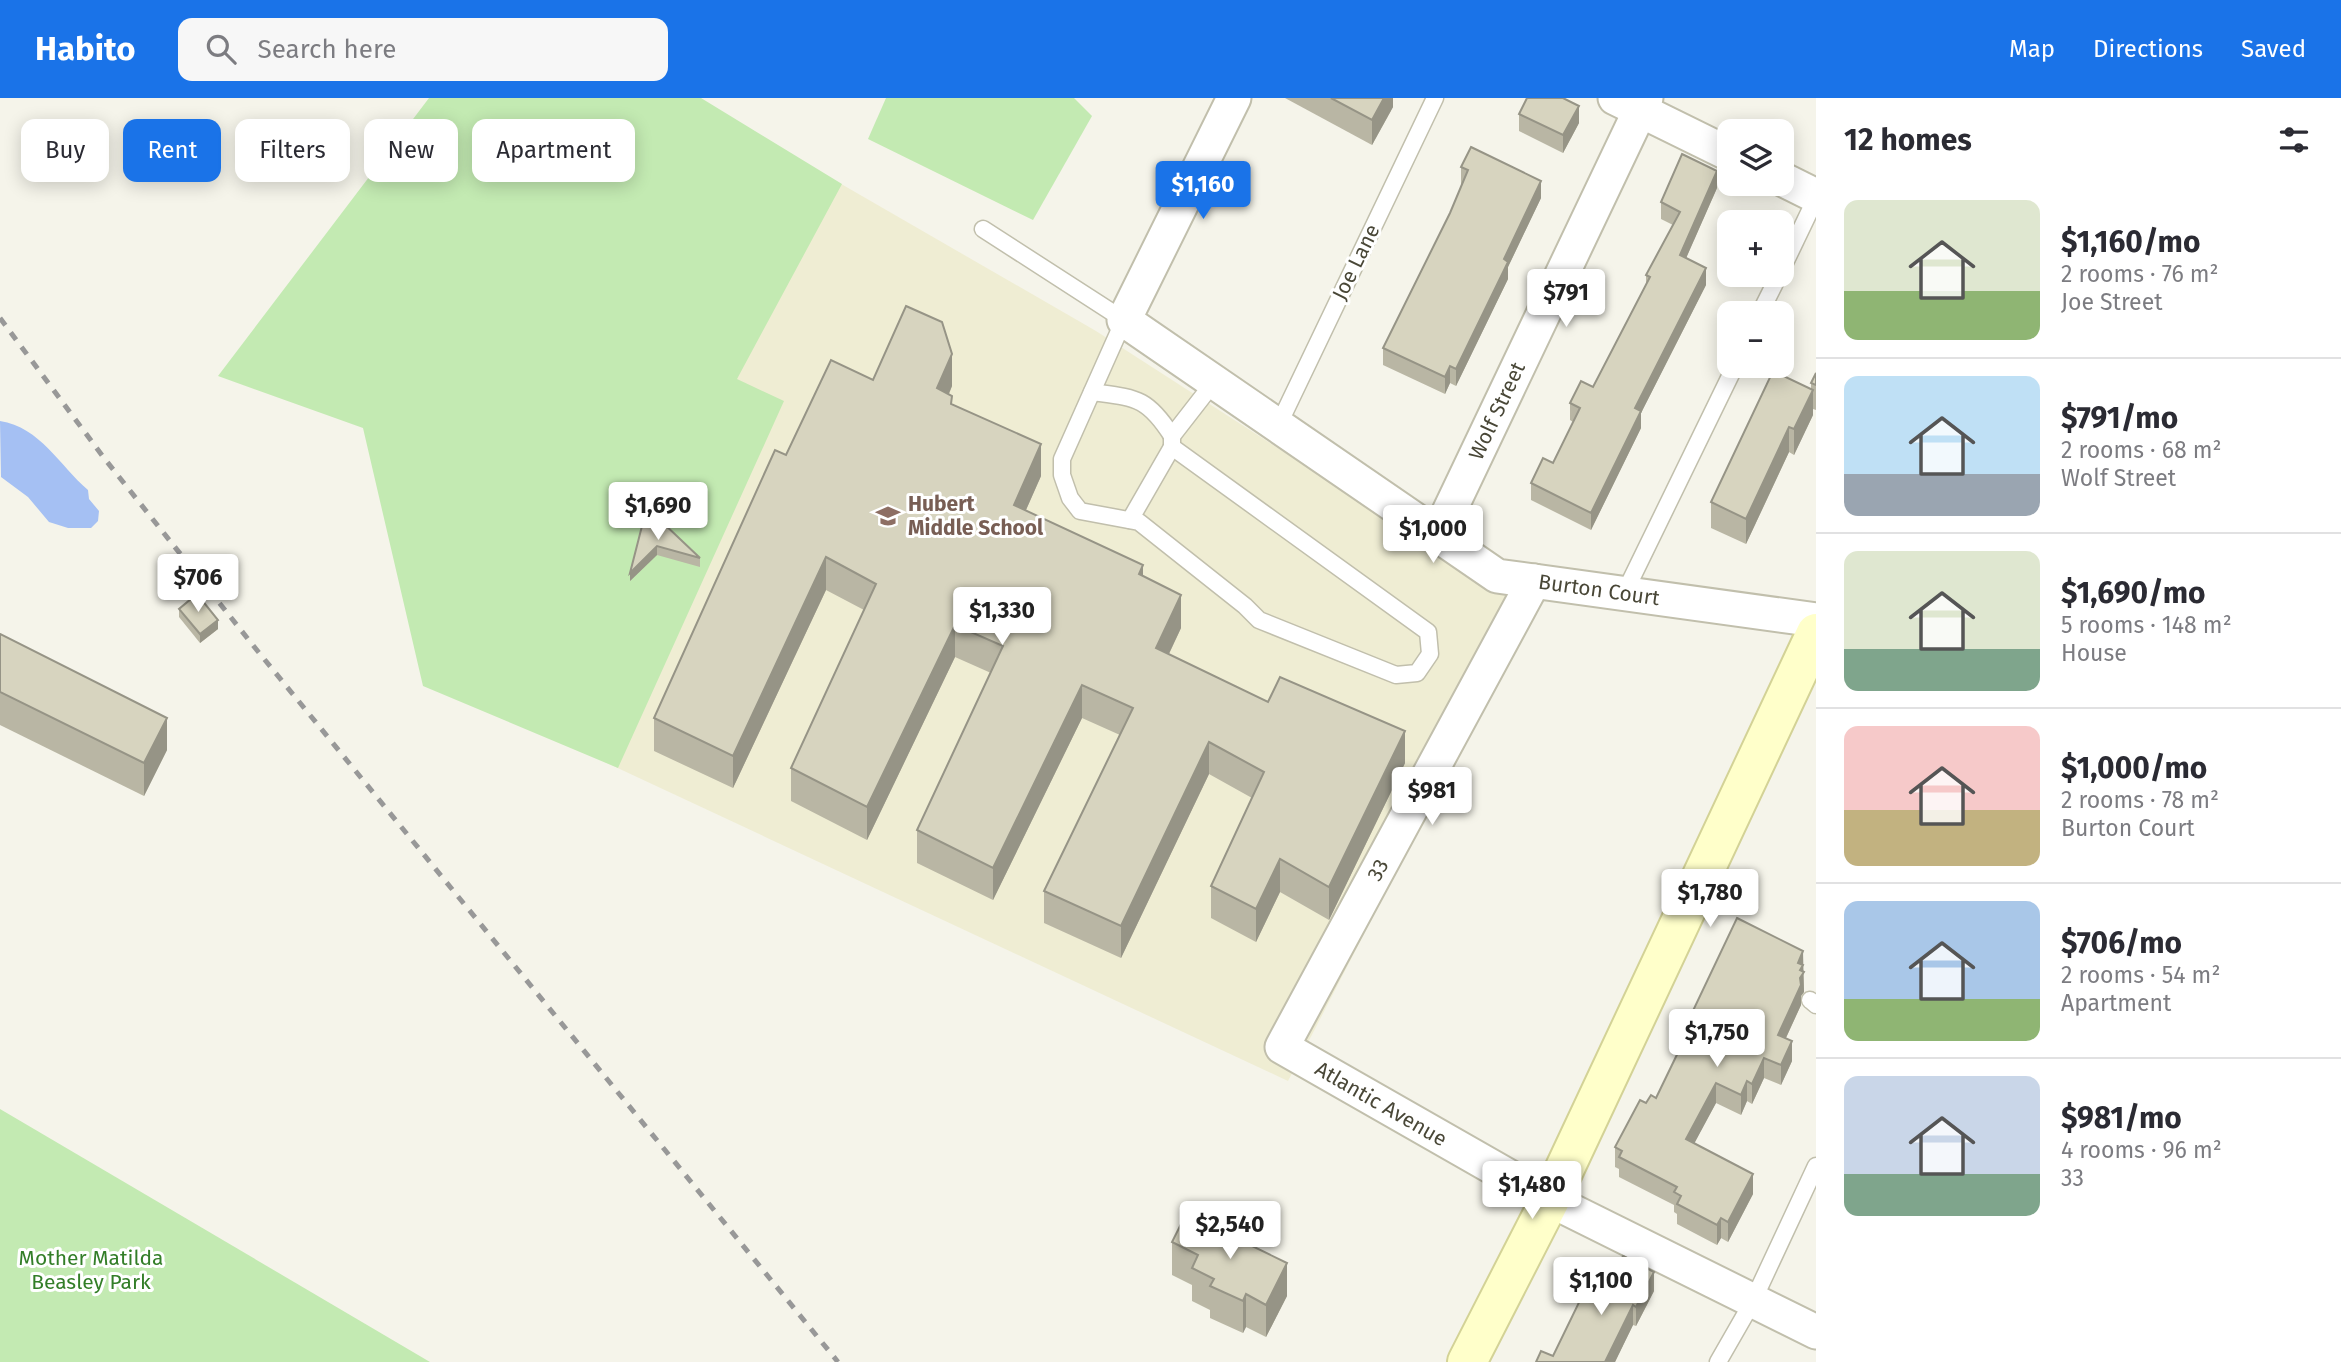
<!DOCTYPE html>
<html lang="en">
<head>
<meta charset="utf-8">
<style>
  body { margin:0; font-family:"Fira Sans",sans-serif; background:#f7f7f7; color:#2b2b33; height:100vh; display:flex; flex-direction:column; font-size:26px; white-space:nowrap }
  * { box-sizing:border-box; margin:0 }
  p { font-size:23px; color:#7c7c81 }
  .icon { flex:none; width:38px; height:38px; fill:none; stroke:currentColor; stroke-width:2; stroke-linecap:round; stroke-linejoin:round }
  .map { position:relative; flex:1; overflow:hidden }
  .panel { display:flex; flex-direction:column; background:#fff; width:525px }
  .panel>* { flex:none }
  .top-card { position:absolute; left:21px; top:21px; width:665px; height:63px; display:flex; gap:14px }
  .tools { position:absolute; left:1717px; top:21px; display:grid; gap:14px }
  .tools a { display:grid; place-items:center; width:77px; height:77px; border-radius:14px; background:#fff; box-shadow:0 4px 18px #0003; font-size:35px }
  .price { position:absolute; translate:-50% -60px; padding:0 16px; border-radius:7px; background:#fff; color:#222; font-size:23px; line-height:46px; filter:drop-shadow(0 2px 4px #0008) }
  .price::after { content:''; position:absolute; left:50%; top:42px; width:21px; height:16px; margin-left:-10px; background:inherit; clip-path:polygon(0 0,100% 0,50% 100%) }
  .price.on { background:#1a73e8; color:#fff }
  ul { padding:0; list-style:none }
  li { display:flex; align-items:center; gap:21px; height:175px; padding:0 28px }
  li+li { border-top:2px solid #e1e1e2 }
  li span { display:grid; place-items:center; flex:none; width:196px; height:140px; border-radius:14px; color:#555 }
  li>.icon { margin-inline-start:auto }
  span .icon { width:84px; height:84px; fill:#fffc; stroke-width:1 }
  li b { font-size:30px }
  h2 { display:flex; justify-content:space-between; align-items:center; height:84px; padding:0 28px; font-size:30px }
  .pill { padding:0 24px; border-radius:14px; background:#fff; box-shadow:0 4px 18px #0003; font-size:24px; line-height:63px }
  .pill.on { background:#1a73e8; color:#fff }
  header { display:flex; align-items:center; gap:42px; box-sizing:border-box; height:98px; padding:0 35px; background:#1a73e8; color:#fff }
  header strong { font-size:33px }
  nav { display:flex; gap:38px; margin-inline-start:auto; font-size:24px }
  .search { width:490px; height:63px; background:#f7f7f7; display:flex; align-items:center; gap:18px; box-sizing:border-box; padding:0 24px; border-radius:14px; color:#7c7c81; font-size:26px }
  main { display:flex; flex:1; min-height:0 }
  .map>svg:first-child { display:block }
  .education { fill:#efedd3 }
  .green { fill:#c3eab2 }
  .water { fill:#a5c0f3 }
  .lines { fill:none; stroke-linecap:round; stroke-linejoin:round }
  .service-casing { stroke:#c1bfac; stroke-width:19 }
  .minor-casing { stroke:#c1bfac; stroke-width:37 }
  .secondary-casing { stroke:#d3d296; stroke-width:42 }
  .service { stroke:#fff; stroke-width:16 }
  .minor { stroke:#fff; stroke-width:33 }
  .secondary { stroke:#ffffca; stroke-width:38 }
  .rail { stroke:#989898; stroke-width:5; stroke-dasharray:9 9; stroke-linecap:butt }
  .wall { fill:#b9b6a4 }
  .shaded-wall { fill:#969486 }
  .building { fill:#d7d4bf; stroke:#969486; stroke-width:2 }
  .labels { text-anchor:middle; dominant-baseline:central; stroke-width:6; stroke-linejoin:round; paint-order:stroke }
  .street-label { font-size:21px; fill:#494737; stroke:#fff }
  .education-label { font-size:21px; font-weight:bold; fill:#785e54; stroke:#fff; text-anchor:start }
  .park-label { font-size:21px; fill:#337e28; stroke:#fff }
</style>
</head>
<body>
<header>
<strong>Habito</strong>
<div class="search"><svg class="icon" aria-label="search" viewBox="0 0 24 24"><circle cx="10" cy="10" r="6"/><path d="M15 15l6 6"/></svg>Search here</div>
<nav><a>Map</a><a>Directions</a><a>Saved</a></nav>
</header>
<main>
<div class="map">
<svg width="1816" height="1264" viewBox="0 0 1816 1264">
  <rect width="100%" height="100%" fill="#f5f4ea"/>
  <path class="education" d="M692,0L1096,233L1531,513L1288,983L427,581Z"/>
  <g class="green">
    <path d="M429,0H701L842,86L737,281L784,303L618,670L423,588L363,330L218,278Z"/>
    <path d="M886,0H1074L1092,18L1033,122L868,41Z"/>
    <path d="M0,1011L430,1264H0Z"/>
  </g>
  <path class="water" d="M0,323C40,329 60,368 88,392L89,401L99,413L98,423L91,430H68L49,424L28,399L1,379Z"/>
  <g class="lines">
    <g class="service-casing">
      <g id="service">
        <path d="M983,131L1124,222L1062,361V377L1070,400L1080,413L1139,424L1245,508L1259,522L1396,577L1417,575L1430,556L1428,534L1172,349V338L1214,284"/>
        <path d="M1782,171L1816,100"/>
        <path d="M1760,215L1779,177"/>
        <path d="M1092,294C1136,300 1147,299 1172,338"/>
        <path d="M1278,328L1435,0"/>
        <path d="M1130,422L1172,349"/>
        <path d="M1624,496L1735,268"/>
        <path d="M1810,902L1816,907"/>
        <path d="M1718,1264L1753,1203L1816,1068"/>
      </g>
    </g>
    <g class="minor-casing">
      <g id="minor">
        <path d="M1234,0L1124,222L1497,478L1816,522"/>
        <path d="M1615,0L1729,56"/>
        <path d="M1782,81L1816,98"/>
        <path d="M1438,437L1646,0"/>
        <path d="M1534,483L1282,949L1550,1102L1816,1234"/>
      </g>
    </g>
    <g class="secondary-casing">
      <path id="secondary" d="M1467,1264L1550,1102L1816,535"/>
    </g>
    <use href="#service" class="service"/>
    <use href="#minor" class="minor"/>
    <use href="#secondary" class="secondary"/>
    <path class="rail" d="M0,220L104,360L256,551L838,1264"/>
  </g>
  <g class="wall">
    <path d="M1285,0H1393V9L1372,47Z"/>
    <path d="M1519,16L1579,25L1563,55L1519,33Z"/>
    <path d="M1461,69L1541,100L1508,169V181L1456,288L1450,285L1445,296L1383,267V250L1450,115L1462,86H1461Z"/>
    <path d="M1717,90L1686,160L1706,187L1641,315V330L1591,432L1531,402V385L1553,365L1573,324L1570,322V305L1593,289L1646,186V177L1673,127L1661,121V104Z"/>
    <path d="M1816,275V312L1813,311V317L1794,357L1789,354L1746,446L1711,430V404L1811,291V285Z"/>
    <path d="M873,282L952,288L949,296L952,306L1041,378L1026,412L1143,478L1181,530L1169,556L1268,604L1405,665L1329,822L1280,794L1256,844L1211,820V788L1252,700L1209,676L1121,860L1044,825V793L1120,637L1082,620L993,802L917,765V732L991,575L955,559L867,742L791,703V670L864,512L826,492L733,690L654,653V620L786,357Z"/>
    <path d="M642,428L700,460V469L657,457L630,483Z"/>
    <path d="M179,511L218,531L200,545L179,519Z"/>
    <path d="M0,536L167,652L144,698L0,627Z"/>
    <path d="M1803,873L1804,894L1801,898V907L1786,940L1792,963L1781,987L1764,980L1752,1006L1747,1003L1741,1017L1716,1005L1694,1045L1753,1096L1728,1144L1721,1140L1717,1147L1677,1126V1116L1674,1114V1107L1619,1079V1071L1615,1069V1049L1646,1005L1656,1000L1685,940L1690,926V919Z"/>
    <path d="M1172,1144L1287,1198L1266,1239L1246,1229L1243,1235L1210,1220V1212L1192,1203V1187L1172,1177Z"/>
    <path d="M1654,1193L1636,1228L1633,1227L1615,1264H1536L1553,1258L1601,1200Z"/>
  </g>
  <g class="shaded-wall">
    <path d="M1384,0H1393V9L1372,47V22Z"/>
    <path d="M1579,8V25L1563,55V37Z"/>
    <path d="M1717,73V90L1680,174V157Z"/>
    <path d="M1541,83V100L1508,169V181L1456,288V271L1504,161Z"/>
    <path d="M1706,170V187L1641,315V330L1591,432V415L1635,310Z"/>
    <path d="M952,256V288L937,323V290Z"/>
    <path d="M1450,268V285L1445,296V279Z"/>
    <path d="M1813,292V317L1794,357V331Z"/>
    <path d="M1789,329V354L1746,446V421Z"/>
    <path d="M1041,346V378L1014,439V407Z"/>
    <path d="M657,448V457L630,483V475Z"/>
    <path d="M826,459V492L733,690V658Z"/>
    <path d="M1143,467V500L1139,476Z"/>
    <path d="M1181,497V530L1156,583V550Z"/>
    <path d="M218,522V531L200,545V536Z"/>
    <path d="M955,527V559L867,742V709Z"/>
    <path d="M1082,587V620L993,802V770Z"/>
    <path d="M167,620V652L144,698V665Z"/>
    <path d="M1405,633V665L1329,822V789Z"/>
    <path d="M1209,644V676L1121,860V828Z"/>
    <path d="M1280,761V794L1256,844V811Z"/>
    <path d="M1803,853L1804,894L1801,898V907L1778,957V937L1798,865Z"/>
    <path d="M1792,943V963L1781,987V967Z"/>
    <path d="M1764,960V980L1752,1006V986Z"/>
    <path d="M1747,983V1003L1741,1017V997Z"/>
    <path d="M1716,985V1005L1686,1061V1041Z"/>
    <path d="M1753,1076V1096L1728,1144V1124Z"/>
    <path d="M1721,1120V1140L1717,1147V1127Z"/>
    <path d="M1287,1165V1198L1266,1239V1207Z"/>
    <path d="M1654,1174V1193L1636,1228V1209Z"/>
    <path d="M1246,1196V1229L1243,1235V1203Z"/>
    <path d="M1633,1207V1227L1615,1264H1605Z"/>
  </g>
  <g class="building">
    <path d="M1331,0H1384L1372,22Z"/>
    <path d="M1527,0H1563L1579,8L1563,37L1519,16Z"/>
    <path d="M1471,49L1541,83L1504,161L1508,164L1456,271L1450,268L1445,279L1383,250L1450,115L1468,72L1461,69Z"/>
    <path d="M1682,56L1717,73L1680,157L1706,170L1635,310L1641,313L1591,415L1531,385L1543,360L1553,365L1580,310L1570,305L1581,283L1593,289L1650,179L1646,177L1680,114L1661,104Z"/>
    <path d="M906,208L942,224L952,256L937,290L952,298L951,306L1041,346L1014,407L1143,467L1139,476L1181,497L1156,550L1268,604L1280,579L1405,633L1329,789L1280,761L1256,811L1211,788L1264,674L1209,644L1121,828L1044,793L1133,610L1082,587L993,770L917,732L1003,548L955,527L867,709L791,670L876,486L826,459L733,658L654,620L775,352L786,357L831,262L873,282Z"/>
    <path d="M1773,273L1813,292L1794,331L1789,329L1746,421L1711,404Z"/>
    <path d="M1816,275V287L1811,285Z"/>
    <path d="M661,423L700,460L657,448L630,475L642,428Z"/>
    <path d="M197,496L218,522L200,536L179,511Z"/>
    <path d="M0,536L167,620L144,665L0,594Z"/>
    <path d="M1737,820L1803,853L1798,865L1803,867L1800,872L1804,874L1800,880L1801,887L1778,937L1792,943L1781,967L1764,960L1752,986L1747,983L1741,997L1716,985L1686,1041L1753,1076L1728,1124L1721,1120L1717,1127L1677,1106L1681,1098L1674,1094L1677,1089L1619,1059L1622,1053L1615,1049L1640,1002L1646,1005L1651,997L1656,1000L1685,940L1692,920L1690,919Z"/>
    <path d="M1186,1116L1287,1165L1266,1207L1246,1196L1243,1203L1210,1188L1214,1181L1192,1170L1198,1157L1172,1144Z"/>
    <path d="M1623,1158L1654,1174L1636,1209L1633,1207L1605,1264H1536L1541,1253L1553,1258L1585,1192L1601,1200Z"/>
  </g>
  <defs>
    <g id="school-bare" transform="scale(1.89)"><path d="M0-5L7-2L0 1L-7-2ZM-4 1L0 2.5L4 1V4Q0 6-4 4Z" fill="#8d6e63" stroke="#fff" stroke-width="2.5" paint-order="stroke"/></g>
  </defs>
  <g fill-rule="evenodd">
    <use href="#school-bare" x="888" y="418"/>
  </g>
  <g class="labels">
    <g class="street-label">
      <text transform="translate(1356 164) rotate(-64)">Joe Lane</text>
      <text transform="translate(1497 313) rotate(-65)">Wolf Street</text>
      <text transform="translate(1599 492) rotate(8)">Burton Court</text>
      <text transform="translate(1378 772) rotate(-62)">33</text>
      <text transform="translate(1381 1006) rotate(30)">Atlantic Avenue</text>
    </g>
    <g class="education-label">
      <text x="908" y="406">Hubert<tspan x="908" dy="24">Middle School</tspan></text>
    </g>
    <g class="park-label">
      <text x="91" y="1160">Mother Matilda<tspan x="91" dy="24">Beasley Park</tspan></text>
    </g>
  </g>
</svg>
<div class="tools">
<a><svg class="icon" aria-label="layers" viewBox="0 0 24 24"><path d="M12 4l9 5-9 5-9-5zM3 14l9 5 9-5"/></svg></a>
<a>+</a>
<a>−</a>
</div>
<b class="price on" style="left:1203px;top:123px">$1,160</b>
<b class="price" style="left:1566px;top:231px">$791</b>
<b class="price" style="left:658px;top:444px">$1,690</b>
<b class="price" style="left:1433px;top:467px">$1,000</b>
<b class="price" style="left:198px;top:516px">$706</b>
<b class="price" style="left:1002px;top:549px">$1,330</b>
<b class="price" style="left:1432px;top:729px">$981</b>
<b class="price" style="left:1710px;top:831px">$1,780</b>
<b class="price" style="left:1717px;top:971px">$1,750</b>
<b class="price" style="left:1532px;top:1123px">$1,480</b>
<b class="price" style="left:1230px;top:1163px">$2,540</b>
<b class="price" style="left:1601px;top:1219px">$1,100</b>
<div class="top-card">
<a class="pill">Buy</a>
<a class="pill on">Rent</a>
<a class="pill">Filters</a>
<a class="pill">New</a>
<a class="pill">Apartment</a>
</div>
</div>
<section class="panel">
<h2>12 homes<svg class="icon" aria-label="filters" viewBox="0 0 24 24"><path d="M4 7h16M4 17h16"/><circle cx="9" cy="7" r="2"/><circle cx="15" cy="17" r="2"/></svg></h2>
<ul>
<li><span style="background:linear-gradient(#dfe7d0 65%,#8fb573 0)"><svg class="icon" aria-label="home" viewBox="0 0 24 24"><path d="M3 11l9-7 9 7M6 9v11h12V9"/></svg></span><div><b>$1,160/mo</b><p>2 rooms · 76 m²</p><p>Joe Street</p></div></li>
<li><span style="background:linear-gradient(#bfe0f5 70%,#9aa5b1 0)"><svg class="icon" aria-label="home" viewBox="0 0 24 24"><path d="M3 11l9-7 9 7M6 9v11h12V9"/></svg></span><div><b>$791/mo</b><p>2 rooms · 68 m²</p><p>Wolf Street</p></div></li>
<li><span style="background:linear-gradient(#dfe7d0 70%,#7fa58c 0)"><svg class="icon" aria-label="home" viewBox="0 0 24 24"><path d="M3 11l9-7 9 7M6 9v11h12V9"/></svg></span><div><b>$1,690/mo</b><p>5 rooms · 148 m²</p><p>House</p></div></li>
<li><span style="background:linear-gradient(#f6c9c9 60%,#c2b280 0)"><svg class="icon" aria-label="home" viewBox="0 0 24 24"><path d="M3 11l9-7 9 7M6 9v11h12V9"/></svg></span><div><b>$1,000/mo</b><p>2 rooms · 78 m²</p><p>Burton Court</p></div></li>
<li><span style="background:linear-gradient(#a9c7e8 70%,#8fb573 0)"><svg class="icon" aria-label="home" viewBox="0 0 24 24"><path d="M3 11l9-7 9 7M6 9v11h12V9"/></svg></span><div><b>$706/mo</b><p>2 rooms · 54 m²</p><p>Apartment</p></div></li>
<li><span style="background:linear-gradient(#c9d6e8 70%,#7fa58c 0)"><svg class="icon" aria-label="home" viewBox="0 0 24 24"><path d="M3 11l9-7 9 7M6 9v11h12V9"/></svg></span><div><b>$981/mo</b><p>4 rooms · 96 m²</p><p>33</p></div></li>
</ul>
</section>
</main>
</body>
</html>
